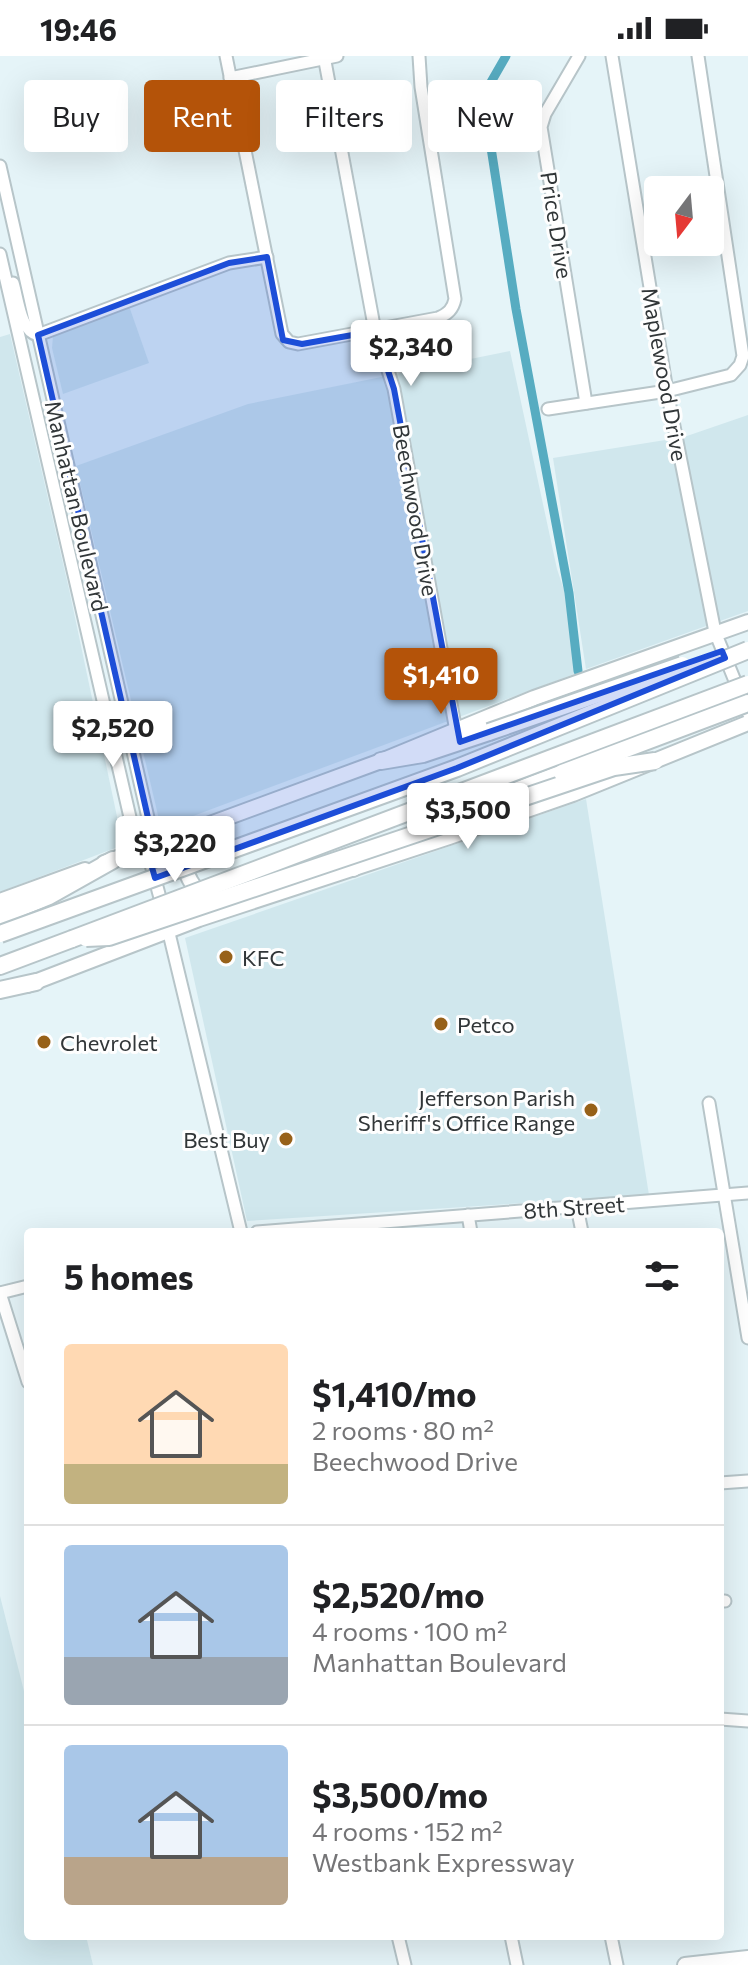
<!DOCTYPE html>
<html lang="en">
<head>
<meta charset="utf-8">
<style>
  body { margin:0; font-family:Commissioner,sans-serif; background:#f2f2f2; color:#202124; height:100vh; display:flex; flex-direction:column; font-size:30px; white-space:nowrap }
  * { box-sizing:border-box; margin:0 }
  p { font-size:26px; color:#757577 }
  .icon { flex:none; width:44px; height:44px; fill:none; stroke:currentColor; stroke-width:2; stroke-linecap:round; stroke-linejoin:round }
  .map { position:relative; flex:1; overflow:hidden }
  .panel { position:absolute; left:24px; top:1172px; width:700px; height:712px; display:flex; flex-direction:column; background:#fff; border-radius:8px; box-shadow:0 8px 32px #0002 }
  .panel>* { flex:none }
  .top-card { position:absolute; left:24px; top:24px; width:700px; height:72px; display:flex; gap:16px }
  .needle { width:52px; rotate:196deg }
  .fabs { position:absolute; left:644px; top:120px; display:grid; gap:16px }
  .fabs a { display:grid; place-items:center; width:80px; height:80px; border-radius:8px; background:#fff; box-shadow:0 8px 32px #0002; font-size:40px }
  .price { position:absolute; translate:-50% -68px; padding:0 18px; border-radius:8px; background:#fff; color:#222; font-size:26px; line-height:52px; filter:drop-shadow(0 2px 4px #0008) }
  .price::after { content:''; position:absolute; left:50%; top:48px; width:24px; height:18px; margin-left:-12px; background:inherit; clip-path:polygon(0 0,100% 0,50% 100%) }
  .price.active { background:#b45309; color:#fff }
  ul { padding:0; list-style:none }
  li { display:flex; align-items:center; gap:24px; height:200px; padding:0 40px }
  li+li { border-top:2px solid #e0e0e0 }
  li span { display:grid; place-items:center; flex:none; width:224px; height:160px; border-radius:8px; color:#555 }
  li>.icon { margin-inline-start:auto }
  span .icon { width:96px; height:96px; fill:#fffc; stroke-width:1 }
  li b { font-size:34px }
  h2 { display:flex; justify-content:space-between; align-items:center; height:96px; padding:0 40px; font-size:34px }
  .chip { padding:0 28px; border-radius:8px; background:#fff; box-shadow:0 8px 32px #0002; font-size:28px; line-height:72px }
  .chip.active { background:#b45309; color:#fff }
  .status { display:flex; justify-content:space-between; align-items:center; height:56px; padding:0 40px; background:#fff; direction:ltr }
  .status svg { height:22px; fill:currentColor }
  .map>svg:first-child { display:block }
  .built { fill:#d0e7ed }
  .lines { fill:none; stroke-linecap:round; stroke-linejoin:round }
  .canal { stroke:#57acc1; stroke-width:9 }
  .minor-casing { stroke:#b7c5c9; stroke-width:15 }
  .major-casing { stroke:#b7c5c9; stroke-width:18 }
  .highway-casing { stroke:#b7c5c9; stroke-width:20 }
  .minor { stroke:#fff; stroke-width:11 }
  .major { stroke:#fff; stroke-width:14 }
  .highway { stroke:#fff; stroke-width:16 }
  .highway-bridge-casing { stroke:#b7c5c9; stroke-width:20; stroke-linecap:butt }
  .highway-bridge { stroke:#fff; stroke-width:16 }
  .marked { fill:#1d4ed8; fill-opacity:0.2; stroke:#1d4ed8; stroke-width:6; stroke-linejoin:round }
  .poi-dot { fill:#976119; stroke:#fefefe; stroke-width:3 }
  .labels { text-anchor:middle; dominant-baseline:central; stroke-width:6; stroke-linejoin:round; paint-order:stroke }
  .street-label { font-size:22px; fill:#313638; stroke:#fefefe }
  .poi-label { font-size:22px; fill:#313638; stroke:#fefefe; text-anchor:start }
</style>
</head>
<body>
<div class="status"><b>19:46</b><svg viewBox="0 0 49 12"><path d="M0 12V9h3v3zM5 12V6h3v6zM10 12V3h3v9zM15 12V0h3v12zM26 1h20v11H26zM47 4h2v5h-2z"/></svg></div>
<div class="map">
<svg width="748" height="1909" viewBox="0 0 748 1909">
  <rect width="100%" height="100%" fill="#e5f4f8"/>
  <g class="built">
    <path d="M129,250L149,307L63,338L52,292L53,280Z"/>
    <path d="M10,278L69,533L123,789L0,836V281Z"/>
    <path d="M510,295L557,513L568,546L577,617L161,772L76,410L248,348Z"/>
    <path d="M748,359V555L586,613L553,402L684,381Z"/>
    <path d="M586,743L649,1139L247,1165L185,882Z"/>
    <path d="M0,1540L28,1651V1880H86L93,1909H0Z"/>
  </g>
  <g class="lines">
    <path class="canal" d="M506,0L483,40L516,253L569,537L578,615"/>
    <g class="minor-casing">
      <g id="minor">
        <path d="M226,0L282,278L289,286L298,288L438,262C448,258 453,253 455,243L421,31L419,0"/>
        <path d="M324,0L375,275L394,333L456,675"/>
        <path d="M579,0L545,58L541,71L586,347"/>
        <path d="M612,0L667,335L715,576L748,657"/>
        <path d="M230,22L337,0"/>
        <path d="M0,110L151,775L146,790L163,853"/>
        <path d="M0,198L135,783L146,790"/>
        <path d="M13,227C18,243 20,275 38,279L229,207L267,201"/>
        <path d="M548,353L667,335L731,319L740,309L743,300L698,0"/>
        <path d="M167,869L241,1176"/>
        <path d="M709,1047L748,1282"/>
        <path d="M577,1151L582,1176"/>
        <path d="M468,1159L471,1176"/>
        <path d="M257,1176L748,1137"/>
        <path d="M0,1237L28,1326"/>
        <path d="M0,1237L28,1230"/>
        <path d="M720,1427L748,1425"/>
        <path d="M720,1545H725"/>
        <path d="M720,1663L748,1665"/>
        <path d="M398,1880L405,1909"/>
        <path d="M511,1880L517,1909"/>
        <path d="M611,1880L617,1909"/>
      </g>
    </g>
    <g class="major-casing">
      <g id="major">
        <path d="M104,807L381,705L534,642L748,566"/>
        <path d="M205,841C175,817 185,796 206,771"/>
        <path d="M0,845L85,814"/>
        <path d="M27,929L199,863L449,781L573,738L748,667"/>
        <path d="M685,1909L748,1902"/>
      </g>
    </g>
    <g class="highway-casing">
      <g id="highway">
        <path d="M381,705L423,698L489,676"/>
        <path d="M467,753L562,717"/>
        <path d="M353,812L385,791"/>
        <path d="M0,860L49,840L113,804"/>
        <path d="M0,910L72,883"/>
        <path d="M0,934L36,926"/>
      </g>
    </g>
    <use href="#minor" class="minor"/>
    <use href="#major" class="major"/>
    <use href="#highway" class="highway"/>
    <g class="highway-bridge-casing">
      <g id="highway-bridge">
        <path d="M489,676L682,609"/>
        <path d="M562,717L748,647"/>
        <path d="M0,878L457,712L748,594"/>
        <path d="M86,882L109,881L614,711L655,705"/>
        <path d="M72,883L748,628"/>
      </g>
    </g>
    <use href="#highway-bridge" class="highway-bridge"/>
  </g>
  <path class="marked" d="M267,201L283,284L302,288L375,275L394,333L460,686L722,595L725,602L457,712L155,822L146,790L151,775L38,279L229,207Z"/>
  <g class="poi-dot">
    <circle cx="226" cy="901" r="8"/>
    <circle cx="441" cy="968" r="8"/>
    <circle cx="44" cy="986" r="8"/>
    <circle cx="591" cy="1054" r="8"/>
    <circle cx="286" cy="1083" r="8"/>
  </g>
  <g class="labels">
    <g class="street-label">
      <text transform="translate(557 169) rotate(81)">Price Drive</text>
      <text transform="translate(665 318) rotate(80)">Maplewood Drive</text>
      <text transform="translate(77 450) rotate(77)">Manhattan Boulevard</text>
      <text transform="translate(416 454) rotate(80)">Beechwood Drive</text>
      <text transform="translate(574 1151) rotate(-4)">8th Street</text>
    </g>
    <g class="poi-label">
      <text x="242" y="901">KFC</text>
      <text x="457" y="968">Petco</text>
      <text x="60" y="986">Chevrolet</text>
      <text x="575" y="1041" text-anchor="end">Jefferson Parish<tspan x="575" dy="25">Sheriff's Office Range</tspan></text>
      <text x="270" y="1083" text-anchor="end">Best Buy</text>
    </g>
  </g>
</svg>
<div class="fabs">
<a><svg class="needle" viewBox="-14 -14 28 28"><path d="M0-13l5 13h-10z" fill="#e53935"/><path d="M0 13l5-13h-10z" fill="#757577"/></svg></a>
</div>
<b class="price" style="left:411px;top:332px">$2,340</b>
<b class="price active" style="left:441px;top:660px">$1,410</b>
<b class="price" style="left:113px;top:713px">$2,520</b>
<b class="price" style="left:468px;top:795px">$3,500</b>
<b class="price" style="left:175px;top:828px">$3,220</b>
<div class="top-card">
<a class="chip">Buy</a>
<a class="chip active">Rent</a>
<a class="chip">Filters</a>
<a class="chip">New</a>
</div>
<section class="panel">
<h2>5 homes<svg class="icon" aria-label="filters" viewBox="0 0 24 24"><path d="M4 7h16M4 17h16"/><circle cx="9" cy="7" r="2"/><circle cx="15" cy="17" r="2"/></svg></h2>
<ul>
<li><span style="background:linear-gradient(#ffd9b3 75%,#c2b280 0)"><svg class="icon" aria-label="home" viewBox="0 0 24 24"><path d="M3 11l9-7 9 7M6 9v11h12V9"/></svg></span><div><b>$1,410/mo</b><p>2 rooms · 80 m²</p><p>Beechwood Drive</p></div></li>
<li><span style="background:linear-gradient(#a9c7e8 70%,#9aa5b1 0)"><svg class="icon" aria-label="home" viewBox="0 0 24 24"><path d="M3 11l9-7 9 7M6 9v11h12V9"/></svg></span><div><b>$2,520/mo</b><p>4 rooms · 100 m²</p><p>Manhattan Boulevard</p></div></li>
<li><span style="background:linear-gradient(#a9c7e8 70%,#b9a48a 0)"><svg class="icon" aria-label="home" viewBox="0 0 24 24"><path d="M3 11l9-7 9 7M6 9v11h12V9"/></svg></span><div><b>$3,500/mo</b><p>4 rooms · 152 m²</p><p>Westbank Expressway</p></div></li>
</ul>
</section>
</div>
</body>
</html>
